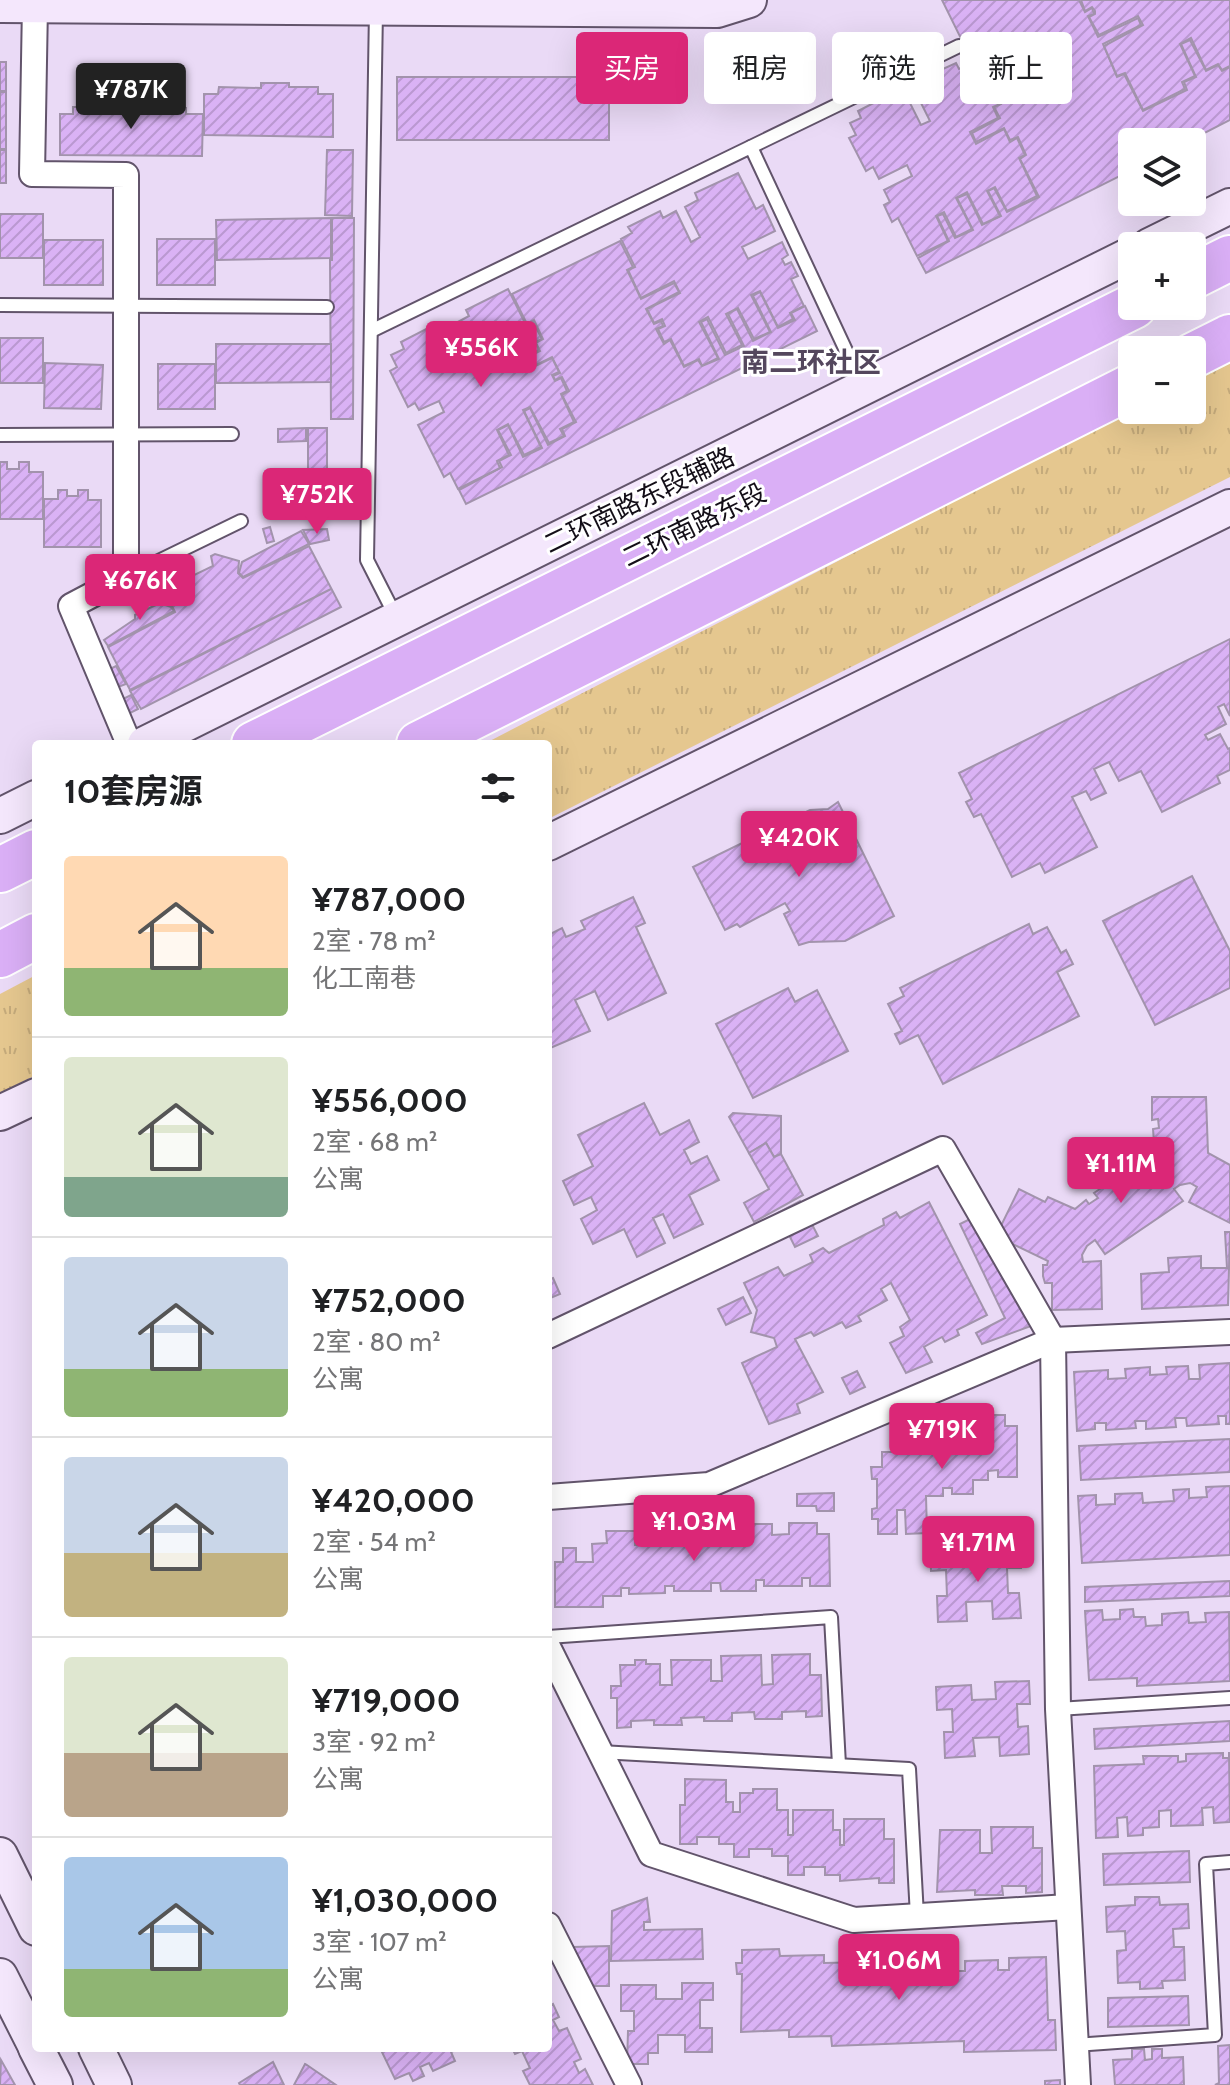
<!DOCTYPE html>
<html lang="zh">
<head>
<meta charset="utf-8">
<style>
  body { margin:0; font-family:Cabin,"Noto Sans SC",sans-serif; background:#f2f2f2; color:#202124; height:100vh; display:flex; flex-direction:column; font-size:30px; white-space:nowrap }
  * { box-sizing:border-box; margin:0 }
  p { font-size:26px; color:#757577 }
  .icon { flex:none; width:44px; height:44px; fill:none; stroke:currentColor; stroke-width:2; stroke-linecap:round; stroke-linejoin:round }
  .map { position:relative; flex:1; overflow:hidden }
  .panel { position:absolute; left:32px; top:740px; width:520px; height:1312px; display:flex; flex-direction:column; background:#fff; border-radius:8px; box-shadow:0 8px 32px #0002 }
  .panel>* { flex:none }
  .guide { position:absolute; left:576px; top:32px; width:534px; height:72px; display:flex; gap:16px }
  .controls { position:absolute; left:1118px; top:128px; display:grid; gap:16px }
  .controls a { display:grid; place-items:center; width:88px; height:88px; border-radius:8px; background:#fff; box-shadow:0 8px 32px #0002; font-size:40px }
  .price { position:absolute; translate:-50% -68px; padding:0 18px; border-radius:8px; background:#db2777; color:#fff; font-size:26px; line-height:52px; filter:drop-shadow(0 2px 4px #0008) }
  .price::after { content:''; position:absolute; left:50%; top:48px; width:24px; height:18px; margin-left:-12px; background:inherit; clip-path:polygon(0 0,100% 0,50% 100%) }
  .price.current { background:#222; color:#fff }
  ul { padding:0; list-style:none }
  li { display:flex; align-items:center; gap:24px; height:200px; padding:0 32px }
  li+li { border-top:2px solid #e0e0e0 }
  li span { display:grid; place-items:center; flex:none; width:224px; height:160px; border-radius:8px; color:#555 }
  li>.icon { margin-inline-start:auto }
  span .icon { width:96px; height:96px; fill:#fffc; stroke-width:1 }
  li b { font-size:34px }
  h2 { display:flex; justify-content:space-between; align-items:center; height:96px; padding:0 32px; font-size:34px }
  .pill { padding:0 28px; border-radius:8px; background:#fff; box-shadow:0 8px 32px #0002; font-size:28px; line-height:72px }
  .pill.current { background:#db2777; color:#fff }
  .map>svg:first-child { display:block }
  .grass { fill:url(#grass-tufts) }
  .building { fill:url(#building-hatch); stroke:#a293ac; stroke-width:2 }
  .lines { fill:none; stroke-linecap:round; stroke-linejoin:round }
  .lane-casing { stroke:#62546b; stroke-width:16 }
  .street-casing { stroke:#62546b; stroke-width:28 }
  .secondary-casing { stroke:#62546b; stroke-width:38 }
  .highway-casing { stroke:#fff; stroke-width:48 }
  .lane { stroke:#fff; stroke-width:12 }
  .street { stroke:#fff; stroke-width:24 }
  .secondary { stroke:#f4e7fc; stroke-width:34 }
  .highway { stroke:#daaff6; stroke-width:44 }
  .labels { text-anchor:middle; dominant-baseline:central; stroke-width:6; stroke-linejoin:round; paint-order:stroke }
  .street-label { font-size:26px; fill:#130e17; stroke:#fff }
  .neighbourhood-label { font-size:28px; font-weight:bold; fill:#54475d; stroke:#fff }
</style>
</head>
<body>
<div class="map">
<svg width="1230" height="2085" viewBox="0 0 1230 2085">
  <defs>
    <pattern id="grass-tufts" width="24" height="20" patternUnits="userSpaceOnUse" patternTransform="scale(2)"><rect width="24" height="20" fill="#e5c78f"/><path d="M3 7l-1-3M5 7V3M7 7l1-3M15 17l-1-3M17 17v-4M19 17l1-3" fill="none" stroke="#c4aa7b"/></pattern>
    <pattern id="building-hatch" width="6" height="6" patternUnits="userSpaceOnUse" patternTransform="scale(2)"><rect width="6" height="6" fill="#dab2f5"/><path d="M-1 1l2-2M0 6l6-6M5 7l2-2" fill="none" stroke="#ba98d1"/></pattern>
  </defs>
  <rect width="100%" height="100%" fill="#eadaf6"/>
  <g class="grass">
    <path d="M1230,358V477L548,819V744H484L1132,409L1192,410V378Z"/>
    <path d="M36,975V1075L0,1093V994Z"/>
  </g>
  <g class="building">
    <path d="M942,0H1079L1085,12L1092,8L1094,14L1088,16L1098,37L1138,18L1141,25L1103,44L1117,77L1124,74L1143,111L1187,90L1184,82L1196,77L1181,44L1190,40L1206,71L1218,65L1222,71L1230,67V120L1187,142H1132V170L926,273L918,258L949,241L937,216L943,214L955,238L973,230L957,198L967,194L982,225L1001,216L988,191L994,188L1007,212L1039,197L1020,159L1026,155L1018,137L1010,140L1004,128L976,142L972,133L1000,118L994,107L1001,104L984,70L978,73Z"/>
    <path d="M1081,0H1230V66L1222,70L1218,64L1206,70L1191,38L1180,44L1195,76L1182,82L1185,89L1143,110L1125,73L1117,76L1104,46L1143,25L1138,16L1099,35L1089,17L1095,14V11L1092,7L1085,11Z"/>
    <rect x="0" y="62" width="6" height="29"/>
    <path d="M956,63L959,69L971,63L977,75L984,72L1000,104L993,107L998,118L970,132L976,144L1004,129L1010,142L1017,138L1025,155L1019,158L1037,196L1007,211L995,187L987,191L1000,216L983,224L967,192L956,198L972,229L956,237L944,212L936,216L948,241L917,256L898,218L892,222L884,205L890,202L884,190L912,176L907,165L879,179L873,167L866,171L849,138L856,135L850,123L861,118L858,111L889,95L893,102L906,95L921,125L930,121L915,91L928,85L925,77Z"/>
    <path d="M802,65L807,76L780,90L775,79Z"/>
    <rect x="397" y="77" width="212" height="63"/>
    <path d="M261,83H289V87H318V94H333V137L204,135V94H218L219,87L261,88Z"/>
    <rect x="0" y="92" width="6" height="57"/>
    <path d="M115,101H146V107L186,108V114H203L202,156L60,155V114H73V107H115Z"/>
    <rect x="0" y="150" width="6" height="33"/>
    <path d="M327,150H353L352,216L325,215Z"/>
    <path d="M738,173L756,209L763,205L775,231L742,247L748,259L782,242L788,255L782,259L785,265L791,262L798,276L791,279L804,306L790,313L793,319L778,327L760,291L751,295L770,332L754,339L738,308L726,314L742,345L726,353L708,317L699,322L718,358L702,366L699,359L684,366L671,339L664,342L658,329L665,326L662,319L654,323L647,309L680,293L674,281L641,298L628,270L635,267L621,239L632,233L628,227L660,211L663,218L676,211L691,242L700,237L685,207L698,200L695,193Z"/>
    <rect x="0" y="214" width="43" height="44"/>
    <path d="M331,218V258L217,260L216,220Z"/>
    <path d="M332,218H354L353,419H331L330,260H332Z"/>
    <rect x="157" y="239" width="58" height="46"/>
    <rect x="44" y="240" width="59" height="45"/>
    <path d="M620,241L633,267L627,270L641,299L674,283L679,292L646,309L654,324L661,321L663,326L656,329L664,344L670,340L684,367L698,360L702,366L719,359L701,322L707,319L725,355L744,346L728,314L737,309L753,341L771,332L753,296L760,292L778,328L795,320L791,313L805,306L817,331L466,504L459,490L502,467L499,461L511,455L498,430L508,425L523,457L542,448L524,411L530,408L548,445L565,436L562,429L576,422L562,395L569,391L562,377L555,380L553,376L560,373L552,357L524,371L519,361L540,351L536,343L543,339L534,320L527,324L512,294Z"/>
    <path d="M508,289L526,325L533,322L542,339L535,342L539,350L518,361L523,372L552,358L559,372L552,375L555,381L561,378L567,391L561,394L574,422L560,429L564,436L549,443L530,407L523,410L541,447L524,455L508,424L497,430L509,455L497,461L500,468L458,489L450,473L444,477L418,425L444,412L439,401L419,410L415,403L408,407L390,371L397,367L391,355L404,349L401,342L430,327L434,334L446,328L461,358L471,353L456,323L469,316L466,310Z"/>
    <rect x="0" y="338" width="43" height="45"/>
    <path d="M216,344H331V382L216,383Z"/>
    <path d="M45,363L103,365L101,409L44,408Z"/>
    <rect x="158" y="364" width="57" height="45"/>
    <path d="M306,428V441L278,442V429Z"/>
    <rect x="308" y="428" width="19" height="77"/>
    <path d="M0,462H7V469H19V462H29V472H43V519H0Z"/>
    <path d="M58,490H67V496H78V490H88V500H101V547H44V499H58Z"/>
    <path d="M270,527L274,541L267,543L263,529Z"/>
    <path d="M327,529L329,540L310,544L303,530Z"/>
    <path d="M301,531L309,544L243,577L239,573L242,562Z"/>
    <path d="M309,546L341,607L141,709L130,691L331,589L130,690L108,647L175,612L172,606L162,603L171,576H179L182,581L213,566L211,556L215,554L239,561L238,573L243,578Z"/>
    <path d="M160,603L171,607L174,611L108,646L104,640L135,619V615Z"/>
    <path d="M1230,639V716L1224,704L1218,707L1226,724L1205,735L1208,740L1220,734L1228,749L1230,748V770L1217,776L1220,783L1162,812L1141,771L1119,781L1109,762L1094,769L1106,793L1091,800L1086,791L1072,797L1097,847L1045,873L1040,863L1012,877L981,814L974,817L966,802L972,799L959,773Z"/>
    <path d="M116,666L126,684L118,687L110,669Z"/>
    <path d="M131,695L138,709L126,715L119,701Z"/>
    <path d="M838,802L894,916L845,941L809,942L799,945L784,914L790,911L785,903L740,927L737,924L725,930L693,867L810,810L828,809Z"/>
    <path d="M1192,876L1230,951V988L1155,1025L1103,921Z"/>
    <path d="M633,897L645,923L636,927L666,993L608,1020L595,991L575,1000L590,1031L548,1049V935L562,928L566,937L585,929L581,921Z"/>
    <path d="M1029,924L1033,934L1047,927L1061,953L1066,950L1073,964L1057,972L1079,1016L943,1084L918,1035L900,1044L895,1034L902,1031L888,1004L904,996L900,988Z"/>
    <path d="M788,988L795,1002L817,990L848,1051L753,1098L716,1024Z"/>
    <path d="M1152,1097H1206L1208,1153L1230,1165V1223L1189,1202L1197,1187L1190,1183L1180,1185L1174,1189L1183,1201L1105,1254L1095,1240L1087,1246L1082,1255L1083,1262L1101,1261L1102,1309L1052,1310V1283H1045L1043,1276V1265H1047L1048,1261L996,1236L1019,1189L1045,1202L1048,1197L1075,1209L1086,1200L1089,1204L1098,1198L1094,1193L1124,1173L1129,1179L1139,1172L1135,1166L1155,1156L1153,1129L1159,1128L1158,1119L1152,1120Z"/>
    <path d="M644,1103L660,1135L689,1120L699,1142L684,1150L691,1164L707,1156L719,1180L689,1195L703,1224L674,1238L663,1214L653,1218L665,1243L637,1257L624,1229L593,1244L581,1219L597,1210L591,1197L574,1205L563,1181L593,1166L578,1135Z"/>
    <path d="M733,1113L781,1116V1154L774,1157L766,1143L749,1153L729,1117Z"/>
    <path d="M766,1143L774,1157L781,1154L803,1195L754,1222L744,1203L769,1189L749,1153Z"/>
    <path d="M800,1201L818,1236L795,1247L778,1213Z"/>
    <path d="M929,1202L987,1315L957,1330L959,1335L945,1342L942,1337L924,1347L932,1362L906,1373L890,1343L904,1336L900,1327L910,1320L891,1283L881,1289L887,1300L858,1316L861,1321L846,1328L842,1322L814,1336L811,1332L795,1339L823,1392L797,1404L800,1413L769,1424L742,1363L777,1347L774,1338L751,1332L757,1310L744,1283L778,1267L784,1276L813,1262L810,1255L823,1248L829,1253L884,1225L883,1219L896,1212L900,1218Z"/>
    <path d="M974,1217L1031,1326L982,1344L976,1333L1005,1318L960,1224Z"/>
    <path d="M1225,1232H1230L1228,1305L1142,1309L1141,1274L1169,1272L1168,1258L1201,1256V1268H1227Z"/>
    <path d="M553,1278L560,1294L548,1299V1280Z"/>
    <path d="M743,1297L751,1313L726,1325L718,1309Z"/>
    <path d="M1230,1363V1424H1226V1416H1218L1219,1424L1187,1426L1186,1418H1175L1176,1427L1146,1429V1421H1135L1136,1428L1106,1430V1423H1095V1429L1077,1431L1074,1372L1108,1370V1379L1126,1378L1125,1369L1150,1367V1375L1167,1374L1166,1367L1188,1366L1189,1379H1200L1199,1365Z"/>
    <path d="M857,1371L865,1387L850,1394L842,1378Z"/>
    <path d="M976,1415H1005V1426H1017V1477H998V1470L988,1471V1480H973V1494H952V1488H943V1496H926L927,1533L906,1534L905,1510H897V1534H878V1519H872V1509L877,1508V1479H872L871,1467H882V1452H917V1444H929V1430H959V1442H966L965,1429H976Z"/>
    <path d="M1230,1439V1472L1081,1480L1079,1446Z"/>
    <path d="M1230,1486V1555L1082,1563L1078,1496L1096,1495V1505L1115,1504V1494L1142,1493L1143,1503L1174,1501L1173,1490L1189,1489V1498L1207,1497L1206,1487Z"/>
    <path d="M834,1493V1511H817L816,1506H797V1494Z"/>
    <path d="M789,1523H817V1534H829L830,1586H810V1578H802V1586H764V1580H756V1591H721L720,1583H711V1591H674V1586H665V1593L629,1594V1588H621V1596H603V1607H555V1562H563V1548H576V1562H593L592,1544L607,1543L606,1531H635V1545H651V1528H682V1542H697V1525H727L728,1540H743V1524H772V1535L789,1534Z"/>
    <path d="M1020,1546L1021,1568H1007L1008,1593H1019L1021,1618L993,1619L992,1601L966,1602L967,1621L938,1622L937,1596H947L946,1570L931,1571L930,1552L963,1551V1566L988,1565L987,1548Z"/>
    <path d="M1230,1581V1596L1085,1602V1587Z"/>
    <path d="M1133,1609L1134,1617H1145L1146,1626L1162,1625V1614L1188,1612L1189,1623L1206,1622L1205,1613L1229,1612L1230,1681L1137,1686V1678L1089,1680L1085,1611L1102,1610L1103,1620L1120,1619V1610Z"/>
    <path d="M810,1654V1675H821L822,1716L806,1717V1711L782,1712V1719H755L754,1712L732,1713V1721H704V1717L681,1718L682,1725H654V1720L631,1721V1727L617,1728V1698H611V1686H621L620,1665H635V1660H646V1664H660V1685H672L671,1660H711V1681H722L721,1656L761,1655L762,1685L773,1684L772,1655Z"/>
    <path d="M1029,1681L1030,1704H1017L1018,1727L1028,1726L1029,1754L1000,1756L999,1737L973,1738L975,1756L945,1758L944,1732H953L952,1709L937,1710L936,1687L971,1685L972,1700L996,1699L995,1682Z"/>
    <path d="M1230,1721V1741L1095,1749L1094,1729Z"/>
    <path d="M1229,1752L1230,1822L1214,1823L1213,1807L1202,1808L1203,1825L1171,1826V1810L1159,1811V1827L1143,1828V1835L1128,1836L1127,1817L1117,1818L1118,1837L1096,1838L1094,1766L1144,1764L1143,1756H1178V1762L1186,1761V1754L1223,1753V1758H1229Z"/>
    <path d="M685,1779L726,1780V1802H733V1812H740V1793H753V1789H777V1810H788V1835H793V1810H833V1830H840V1845H844V1819H884V1839H894V1883H879V1878L840,1881V1875H825V1867H804V1875H788V1856H772V1849H749V1857H734V1844H719V1837H697V1844H680V1805H685Z"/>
    <path d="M991,1827H1033V1848H1042V1892L1026,1893V1886H1002L1003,1895H975V1890L937,1892L940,1830H980V1853H992Z"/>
    <path d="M1189,1851L1190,1882L1104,1885L1103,1854Z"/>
    <path d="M1135,1897H1159L1160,1905L1188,1904L1189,1928L1173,1929L1174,1947H1184L1185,1980L1162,1981L1163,1988L1140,1989V1982L1118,1983L1117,1951L1126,1950L1125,1931L1107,1932L1106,1907L1135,1905Z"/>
    <path d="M647,1898L650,1922H644V1930L702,1929L703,1959L611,1961L612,1911Z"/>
    <path d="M609,1946V1986H580L573,1974V1947Z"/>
    <path d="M779,1949L780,1956L824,1955V1963L867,1962L868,1970L874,1969V1976L880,1975L879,1967L912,1966V1974H922V1965L954,1964L955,1971H965V1961L998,1960V1970H1009V1958L1046,1957L1048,2020H1055L1056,2050L964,2052V2041L832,2046L831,2036L789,2037V2030L741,2032L742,1974H737L736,1963H742V1950Z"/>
    <path d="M682,1983H713V2000H700V2028H712V2052H685V2035H658V2053H648V2064H627L628,2031H634V2011H621V1985H656V1999H682Z"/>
    <path d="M1188,1996L1189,2025L1108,2027V1998Z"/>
    <path d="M553,2004L559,2017L553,2020L559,2031L567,2028L581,2059L574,2062L579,2073L585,2069L593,2085H530L523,2071L530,2068L522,2051L515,2054L512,2048H548V2007Z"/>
    <path d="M1230,2045V2085H1215L1219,2083L1218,2046Z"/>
    <path d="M380,2048H460L451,2052L455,2061L433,2071L429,2063L420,2067L424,2076L413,2081L409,2073L395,2079Z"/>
    <path d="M1132,2049H1144L1145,2060L1152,2059V2049H1162V2058L1183,2057L1184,2085H1115L1113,2060L1132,2059Z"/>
    <path d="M1,2060L15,2085H0Z"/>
    <path d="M273,2062L284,2085H240L239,2083Z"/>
    <path d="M305,2064L307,2065L336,2085H294Z"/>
    <path d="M1060,2080V2085H1045V2081Z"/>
  </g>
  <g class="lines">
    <g class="lane-casing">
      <g id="lane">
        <path d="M376,10L367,560L396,617"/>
        <path d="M751,147L863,387"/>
        <path d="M0,305L327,307"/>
        <path d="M371,331L959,46"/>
        <path d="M0,435L232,434"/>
        <path d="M126,577L241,521"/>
        <path d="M548,1637L831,1617L839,1765"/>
        <path d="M1058,1709L1230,1698"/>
        <path d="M600,1752L909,1769L917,1916"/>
        <path d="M1075,2045L1215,2035L1206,1864L1230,1862"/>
      </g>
    </g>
    <g class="street-casing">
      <g id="street">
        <path d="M35,5L32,174L126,175V577L71,606L129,744"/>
        <path d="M548,1336L943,1149L1053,1340L1058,1709L1078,2085"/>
        <path d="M548,1497L709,1485L1053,1340L1230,1332"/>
        <path d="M548,1647L651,1854L854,1920L1068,1907"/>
        <path d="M548,1925L629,2085"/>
      </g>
    </g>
    <g class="secondary-casing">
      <g id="secondary">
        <path d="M0,5L717,10L749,0"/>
        <path d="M1149,246L1230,206"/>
        <path d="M145,744L1132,254"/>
        <path d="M0,816L36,798"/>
        <path d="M548,843L1230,507"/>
        <path d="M0,1113L36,1096"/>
        <path d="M0,1855L36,1928"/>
        <path d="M0,1976L36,2047"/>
        <path d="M36,2048L55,2085"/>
        <path d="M96,2048L114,2085"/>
      </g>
    </g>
    <g class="highway-casing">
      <g id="highway">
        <path d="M1192,277L1230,258"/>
        <path d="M1192,356L1230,337"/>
        <path d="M254,744L1134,306"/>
        <path d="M419,744L1132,386"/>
        <path d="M0,870L36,852"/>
        <path d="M0,955L36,936"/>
      </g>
    </g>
    <use href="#lane" class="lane"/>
    <use href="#street" class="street"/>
    <use href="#secondary" class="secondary"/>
    <use href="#highway" class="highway"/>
  </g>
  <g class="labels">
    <g class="street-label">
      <text transform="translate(639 500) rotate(-26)">二环南路东段辅路</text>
      <text transform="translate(694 525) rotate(-26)">二环南路东段</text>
    </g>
    <g class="neighbourhood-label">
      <text x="811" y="362">南二环社区</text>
    </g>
  </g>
</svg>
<div class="controls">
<a><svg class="icon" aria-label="layers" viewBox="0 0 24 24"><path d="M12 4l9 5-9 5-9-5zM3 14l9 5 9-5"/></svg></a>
<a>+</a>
<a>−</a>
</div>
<b class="price current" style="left:131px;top:131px">¥787K</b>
<b class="price" style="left:481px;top:389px">¥556K</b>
<b class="price" style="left:317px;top:536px">¥752K</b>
<b class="price" style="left:140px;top:622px">¥676K</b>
<b class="price" style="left:799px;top:879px">¥420K</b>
<b class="price" style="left:1121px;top:1205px">¥1.11M</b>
<b class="price" style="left:942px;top:1471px">¥719K</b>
<b class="price" style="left:694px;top:1563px">¥1.03M</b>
<b class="price" style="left:978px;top:1584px">¥1.71M</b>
<b class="price" style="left:899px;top:2002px">¥1.06M</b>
<div class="guide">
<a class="pill current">买房</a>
<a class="pill">租房</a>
<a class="pill">筛选</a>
<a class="pill">新上</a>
</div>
<section class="panel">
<h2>10套房源<svg class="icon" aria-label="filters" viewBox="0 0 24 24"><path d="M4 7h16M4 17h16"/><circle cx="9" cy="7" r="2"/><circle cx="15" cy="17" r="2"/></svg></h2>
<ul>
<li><span style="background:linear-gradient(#ffd9b3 70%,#8fb573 0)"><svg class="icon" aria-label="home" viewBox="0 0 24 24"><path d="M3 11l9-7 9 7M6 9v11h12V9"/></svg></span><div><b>¥787,000</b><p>2室 · 78 m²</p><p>化工南巷</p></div></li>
<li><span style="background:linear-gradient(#dfe7d0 75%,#7fa58c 0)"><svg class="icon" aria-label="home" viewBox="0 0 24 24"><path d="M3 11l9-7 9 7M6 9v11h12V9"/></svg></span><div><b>¥556,000</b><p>2室 · 68 m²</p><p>公寓</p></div></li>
<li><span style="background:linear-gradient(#c9d6e8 70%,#8fb573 0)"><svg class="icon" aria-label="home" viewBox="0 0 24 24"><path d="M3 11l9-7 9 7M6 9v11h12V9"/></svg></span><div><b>¥752,000</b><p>2室 · 80 m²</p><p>公寓</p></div></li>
<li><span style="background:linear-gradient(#c9d6e8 60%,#c2b280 0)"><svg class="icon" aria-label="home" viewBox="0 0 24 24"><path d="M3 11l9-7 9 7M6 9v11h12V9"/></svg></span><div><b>¥420,000</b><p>2室 · 54 m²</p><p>公寓</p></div></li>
<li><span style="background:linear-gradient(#dfe7d0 60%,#b9a48a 0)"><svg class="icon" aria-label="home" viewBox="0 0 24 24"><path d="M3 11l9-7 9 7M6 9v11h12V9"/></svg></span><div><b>¥719,000</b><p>3室 · 92 m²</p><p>公寓</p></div></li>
<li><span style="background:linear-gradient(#a9c7e8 70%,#8fb573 0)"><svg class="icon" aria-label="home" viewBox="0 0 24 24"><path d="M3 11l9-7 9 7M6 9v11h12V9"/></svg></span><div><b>¥1,030,000</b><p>3室 · 107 m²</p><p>公寓</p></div></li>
</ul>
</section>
</div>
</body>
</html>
